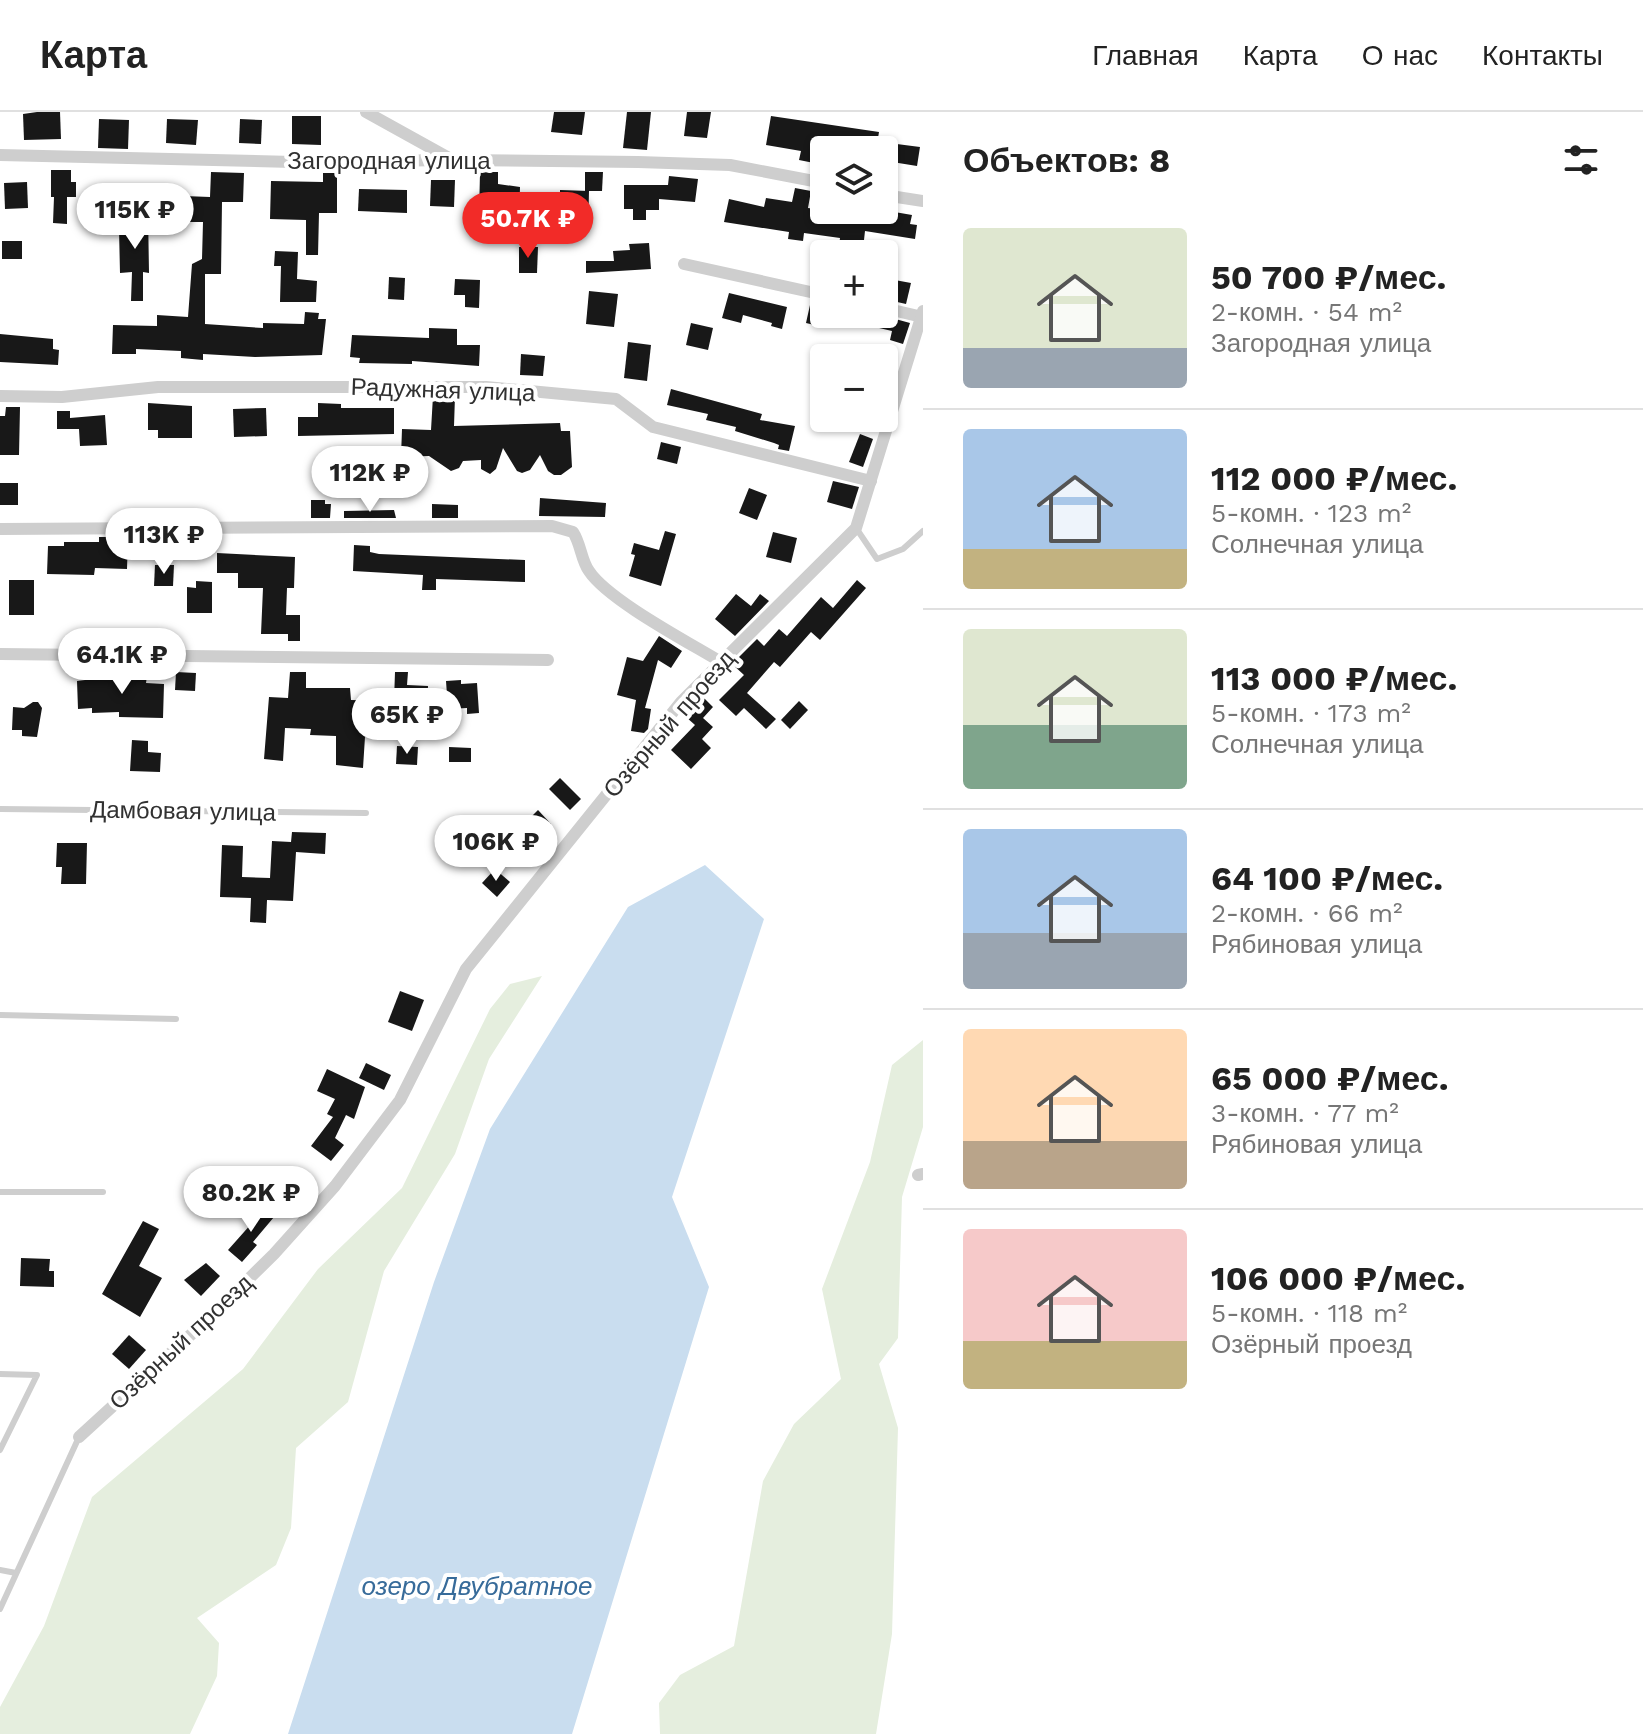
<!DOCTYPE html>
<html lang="ru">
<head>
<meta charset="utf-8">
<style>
  body { margin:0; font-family:"Work Sans",sans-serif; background:#f2f2f2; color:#222; height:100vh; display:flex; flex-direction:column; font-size:30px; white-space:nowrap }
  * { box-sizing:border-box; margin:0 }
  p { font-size:26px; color:#767676 }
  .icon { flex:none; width:44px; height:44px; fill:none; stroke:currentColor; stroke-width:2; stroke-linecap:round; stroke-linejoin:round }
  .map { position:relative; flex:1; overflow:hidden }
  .sheet { display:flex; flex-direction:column; background:#fff; width:720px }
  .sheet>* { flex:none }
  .controls { position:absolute; left:810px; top:24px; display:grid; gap:16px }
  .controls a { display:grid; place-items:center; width:88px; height:88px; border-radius:8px; background:#fff; box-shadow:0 2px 6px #0004; font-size:40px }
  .price { position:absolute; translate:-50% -68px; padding:0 18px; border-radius:28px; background:#fff; color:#222; font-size:26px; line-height:52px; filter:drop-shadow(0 2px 4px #0008) }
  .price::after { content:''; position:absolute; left:50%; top:48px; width:24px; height:18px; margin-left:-12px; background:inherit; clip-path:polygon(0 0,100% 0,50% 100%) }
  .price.on { background:#f22b28; color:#fff }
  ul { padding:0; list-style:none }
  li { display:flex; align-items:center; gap:24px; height:200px; padding:0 40px }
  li+li { border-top:2px solid #e0e0e0 }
  li span { display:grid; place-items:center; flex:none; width:224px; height:160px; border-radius:8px; color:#555 }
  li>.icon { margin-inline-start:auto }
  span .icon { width:96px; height:96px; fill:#fffc; stroke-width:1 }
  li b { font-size:34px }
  h2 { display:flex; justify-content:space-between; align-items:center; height:96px; padding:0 40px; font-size:34px }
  header { display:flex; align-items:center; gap:48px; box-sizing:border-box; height:112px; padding:0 40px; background:#fff; border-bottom:2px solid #e0e0e0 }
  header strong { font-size:38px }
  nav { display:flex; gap:44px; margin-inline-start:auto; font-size:28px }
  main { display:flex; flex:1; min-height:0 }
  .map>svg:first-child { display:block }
  .green { fill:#e5eede }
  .water { fill:#c9ddef }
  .building { fill:#181818 }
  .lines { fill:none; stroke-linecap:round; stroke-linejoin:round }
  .service { stroke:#cecece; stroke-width:6 }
  .minor { stroke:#cecece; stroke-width:12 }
  .labels { text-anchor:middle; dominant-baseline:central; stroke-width:8; stroke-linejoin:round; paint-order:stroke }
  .street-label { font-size:24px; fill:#313131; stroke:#fff }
  .water-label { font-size:26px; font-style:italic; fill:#376b9a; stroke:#fff }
</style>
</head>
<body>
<header>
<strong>Карта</strong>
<nav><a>Главная</a><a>Карта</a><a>О нас</a><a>Контакты</a></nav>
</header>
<main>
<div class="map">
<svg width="923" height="1622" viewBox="0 0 923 1622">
  <rect width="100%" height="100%" fill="#fff"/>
  <g class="green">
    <path d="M542,864L489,947L455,1042L384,1159L348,1290L296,1336L291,1416L276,1453L197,1506L219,1531L217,1564L190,1622H0V1595L44,1514L92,1385L243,1257L318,1157L402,1076L490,897L510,872Z"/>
    <path d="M923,928V1015L902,1085L898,1226L879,1252L898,1316L892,1522L876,1622H660L659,1591L680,1563L734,1534L763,1369L794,1312L841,1267L822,1177L870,1050L892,953Z"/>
  </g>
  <path class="water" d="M705,753L764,807L672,1085L709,1175L572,1622H288L434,1170L490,1017L628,795Z"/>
  <g class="building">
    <path d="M37,0H60L61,27L24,28L23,2Z"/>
    <path d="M554,0H585L582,23L551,20Z"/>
    <path d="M627,0H651L647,38L623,36Z"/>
    <path d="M687,0H711L707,26L684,24Z"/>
    <path d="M292,4H321V33L292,32Z"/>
    <path d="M771,4L879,20L876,38H824V53L799,48L801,39L766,33Z"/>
    <path d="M99,7L129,8L128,37L98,36Z"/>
    <path d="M167,7L198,8L196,33L166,31Z"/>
    <path d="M240,7L262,8L261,32L239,31Z"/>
    <path d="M889,31L920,35L917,54L886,49Z"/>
    <path d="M51,58H71V70H76V85H67V112L53,111L54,85H51Z"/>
    <path d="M211,60L244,61L243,90H222L221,162H205V212L263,216V211L304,212L305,200L319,201L318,207H326L322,243L255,245L203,242V248L181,246V239L136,237V242H112L113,213L157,214V203L188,205L192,152L202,147L203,110H168L169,79H184V84L210,85Z"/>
    <path d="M480,60H498V72L520,75L519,111H503V104H479Z"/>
    <path d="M585,60H603L602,79H585Z"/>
    <path d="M323,61H337V101H319L318,143H306V108L270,107L271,69L323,70Z"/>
    <path d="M669,64L698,67L695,90L659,87V98H646V108H633V97H624V73H668Z"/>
    <path d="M431,68H455L454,95L430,94Z"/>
    <path d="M27,70L28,96L5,97L4,71Z"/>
    <path d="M795,76L811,79L808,96L854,102L855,98H883L912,103L910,112L917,113L915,127L865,119L863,137L839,134L840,126L804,121L803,129L788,127L789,120L724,110L729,87L764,95L766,86L792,90Z"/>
    <path d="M359,77L407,78V101L358,99Z"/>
    <path d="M560,78L589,79L588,120H574V126L544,125L545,87H560Z"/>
    <path d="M127,100H148L149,161L143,160V189H131L132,160L120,161L119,117H127Z"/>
    <rect x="2" y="129" width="20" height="18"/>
    <path d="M649,131L651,157L586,161V149H614L613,139L630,138L629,132Z"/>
    <path d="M519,135H538L537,161H519Z"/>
    <path d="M275,139L298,140L297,167L317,169L316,190H280L281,154H274Z"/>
    <path d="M389,165L405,166L404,188L388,187Z"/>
    <path d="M884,166L911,171L906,192L884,187Z"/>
    <path d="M455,167L480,168L479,196L465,195V183H454Z"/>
    <path d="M589,179L618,182L614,215L586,212Z"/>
    <path d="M729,181L787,195L782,217L771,214L772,211L743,203L741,211L722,206Z"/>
    <path d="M810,193L824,196V202H830L827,216L806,211Z"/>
    <path d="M864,202H877L910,211L903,232L890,228L892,219L862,212Z"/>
    <path d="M691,211L713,216L708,238L686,233Z"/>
    <path d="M429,216L457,217V233H480L479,254L412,249V252L359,251L360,246L350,245L352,223L429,226Z"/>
    <path d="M0,222L53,227V237L59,238L58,253L0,250Z"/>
    <path d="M628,230L651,233L647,269L624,266Z"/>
    <path d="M521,242L545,244L543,264L520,263Z"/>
    <path d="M671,277L762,302L760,308L795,314L789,339L778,337L779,333L774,331L735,319L736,315L706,308L708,302L667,293Z"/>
    <path d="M433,284H455L454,314L560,311L561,319H570L572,355L561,363H554L548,359L540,343L530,358L522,361L517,359L503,336L496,357L490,362L481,357V348L463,349L459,356L451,359L429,344L401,345L402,317L431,318Z"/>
    <path d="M148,291L192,294V326H158V318H148Z"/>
    <path d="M318,291L341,292V296H394V322L298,324V305H318Z"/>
    <path d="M6,295H20L19,343H0V304H5Z"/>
    <path d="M266,296L267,324L234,325L233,297Z"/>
    <path d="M57,299H70V306L105,303L107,333L80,334L79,317H57Z"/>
    <path d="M860,322L873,327L863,355L849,350Z"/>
    <path d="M661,330L681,335L677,352L657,347Z"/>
    <path d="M833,369L859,375L852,397L827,390Z"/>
    <rect x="0" y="371" width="18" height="22"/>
    <path d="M749,376L767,383L757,408L739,401Z"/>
    <path d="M540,386L606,391L605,405L539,404Z"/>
    <path d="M311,388H325V392H331L330,406H311Z"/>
    <path d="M432,392L458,393V406H432Z"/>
    <path d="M394,398L396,406H344V399Z"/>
    <path d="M665,419L676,422L661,474L629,464L635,443L631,442L634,431L659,438Z"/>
    <path d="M773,420L797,426L791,451L766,445Z"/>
    <path d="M99,425H128L127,457L95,456L94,463L47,462L48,434H64V430H99Z"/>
    <path d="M354,433L370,434V440L379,442L525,448V470L436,467V478H422L423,463L353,459Z"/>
    <path d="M217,441L295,445L294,476H287L286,503H300V529H288V522H261L263,476H238V461H217Z"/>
    <path d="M155,453H174L173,474H154Z"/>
    <rect x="9" y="468" width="25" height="35"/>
    <path d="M857,468L866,476L820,528L811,520L780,555L774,550L747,581L776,607L766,617L744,596L736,604L719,588L744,563L732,552L757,527L764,534L779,517L787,524L821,485L833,496Z"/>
    <path d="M196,469L212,470V501H187V475L196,476Z"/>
    <path d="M736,482L751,494L760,482L769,489L735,524L715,507Z"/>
    <path d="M659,524L682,539L671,556L658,548L645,596L651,597L648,617L644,621L631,619L636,588L617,583L627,545L643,549Z"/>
    <path d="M109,557L128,558L127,564H147L146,571L164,572L163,606L119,605V600L92,601V596L78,597L77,569L109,565Z"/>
    <path d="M176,560L196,561L195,579L175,578Z"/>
    <path d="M290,560H306V576H350L351,588L394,589L395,560H408L407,573L428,574L426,622L410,621V612L380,611V625H365L363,656L336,653V624L310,623L311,617L285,616L283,649L264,647L269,585L288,586Z"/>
    <path d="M461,568V572L477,571L479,601L467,602V596L448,597L446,569Z"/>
    <path d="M704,586L713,595L703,606L713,615L702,627L711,636L691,657L671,638L695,613L686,605Z"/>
    <path d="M799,589L808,598L790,617L781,608Z"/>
    <path d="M33,590H38L42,596L37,625L22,624V618H12L13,595L24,596Z"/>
    <path d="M132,628L148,629V640L161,641L160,660L130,659Z"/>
    <path d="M397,634L418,635L417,653L396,652Z"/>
    <path d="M449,635L471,636V650H449Z"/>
    <path d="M560,666L581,687L570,698L549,677Z"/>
    <path d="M538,698L551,712L537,726L524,712Z"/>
    <path d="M292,720L326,721L325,742L296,740L293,789L267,788L266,811L250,810L251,786L220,785L222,733L243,734L242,765L270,766L272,729L291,730Z"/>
    <path d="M57,731H87L86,772H61L62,755H56Z"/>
    <path d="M495,757L510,770L497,785L482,771Z"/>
    <path d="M400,879L424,888L412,919L388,910Z"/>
    <path d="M366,951L391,963L384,978L359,966Z"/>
    <path d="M327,957L365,975L354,1007L346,1003L335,1026L344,1033L331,1049L311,1034L333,1005L327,1002L335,987L317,979Z"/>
    <path d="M295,1070L306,1080L302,1085L307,1090L297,1100L281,1086Z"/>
    <path d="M260,1093L274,1105L253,1130L257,1133L242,1150L228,1138L252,1111L248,1107Z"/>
    <path d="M143,1109L159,1117L139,1154L162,1166L140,1205L102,1182Z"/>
    <path d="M21,1146L50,1147L49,1159H54V1175L20,1174Z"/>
    <path d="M206,1151L220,1164L201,1184L184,1168Z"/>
    <path d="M129,1223L146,1238L129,1257L112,1242Z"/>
  </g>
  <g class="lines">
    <g class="service">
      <path d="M856,416L877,447L903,437L923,419"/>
      <path d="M0,697L366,701"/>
      <path d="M0,903L176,907"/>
      <path d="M0,1080H103"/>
      <path d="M0,1262L37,1263L0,1338"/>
      <path d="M0,1458L16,1461"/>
      <path d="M0,1497L79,1325"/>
    </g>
    <g class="minor">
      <path d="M366,0L449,46"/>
      <path d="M0,43L293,50L452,48L638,50L730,53L824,71"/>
      <path d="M884,83L923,89"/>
      <path d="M684,152L824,183"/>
      <path d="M884,196L922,205"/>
      <path d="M0,284L62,285L158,275H486L616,287L653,315L871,369"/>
      <path d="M0,417L552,414L573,420C581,432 581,448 589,459C608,488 688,530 721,550"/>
      <path d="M0,542L548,548"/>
      <path d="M918,1063L923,1062"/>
      <path d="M79,1325L208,1207L274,1142L335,1074L400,988L466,857L681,590L856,416L923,199"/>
    </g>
  </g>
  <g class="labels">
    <g class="street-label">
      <text x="389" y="49">Загородная улица</text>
      <text transform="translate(443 278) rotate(2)">Радужная улица</text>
      <text transform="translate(669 612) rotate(-49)">Озёрный проезд</text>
      <text transform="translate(183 699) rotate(1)">Дамбовая улица</text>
      <text transform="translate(181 1230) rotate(-43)">Озёрный проезд</text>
    </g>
    <g class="water-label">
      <text x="477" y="1474">озеро Двубратное</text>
    </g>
  </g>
</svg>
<div class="controls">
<a><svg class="icon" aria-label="layers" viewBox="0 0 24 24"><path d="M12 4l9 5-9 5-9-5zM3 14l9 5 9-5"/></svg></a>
<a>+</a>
<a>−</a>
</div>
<b class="price" style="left:135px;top:139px">115K ₽</b>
<b class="price on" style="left:528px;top:148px">50.7K ₽</b>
<b class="price" style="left:370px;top:402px">112K ₽</b>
<b class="price" style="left:164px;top:464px">113K ₽</b>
<b class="price" style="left:122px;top:584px">64.1K ₽</b>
<b class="price" style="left:407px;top:644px">65K ₽</b>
<b class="price" style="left:496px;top:771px">106K ₽</b>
<b class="price" style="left:251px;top:1122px">80.2K ₽</b>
</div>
<section class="sheet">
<h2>Объектов: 8<svg class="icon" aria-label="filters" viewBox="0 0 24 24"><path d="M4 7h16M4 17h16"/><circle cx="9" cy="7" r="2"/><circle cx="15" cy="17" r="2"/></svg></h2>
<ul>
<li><span style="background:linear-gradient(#dfe7d0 75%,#9aa5b1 0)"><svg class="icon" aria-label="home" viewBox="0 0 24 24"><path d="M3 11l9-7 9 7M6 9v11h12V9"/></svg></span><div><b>50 700 ₽/мес.</b><p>2-комн. · 54 m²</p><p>Загородная улица</p></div></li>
<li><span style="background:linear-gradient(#a9c7e8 75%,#c2b280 0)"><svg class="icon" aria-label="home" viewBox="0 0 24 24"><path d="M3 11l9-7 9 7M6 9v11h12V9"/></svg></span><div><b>112 000 ₽/мес.</b><p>5-комн. · 123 m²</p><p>Солнечная улица</p></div></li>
<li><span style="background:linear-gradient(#dfe7d0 60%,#7fa58c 0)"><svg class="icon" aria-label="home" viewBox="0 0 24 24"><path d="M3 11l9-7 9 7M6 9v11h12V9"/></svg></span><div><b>113 000 ₽/мес.</b><p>5-комн. · 173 m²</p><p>Солнечная улица</p></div></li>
<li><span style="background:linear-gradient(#a9c7e8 65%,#9aa5b1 0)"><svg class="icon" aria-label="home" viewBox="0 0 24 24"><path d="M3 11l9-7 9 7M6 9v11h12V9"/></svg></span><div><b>64 100 ₽/мес.</b><p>2-комн. · 66 m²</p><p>Рябиновая улица</p></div></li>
<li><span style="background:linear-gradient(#ffd9b3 70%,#b9a48a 0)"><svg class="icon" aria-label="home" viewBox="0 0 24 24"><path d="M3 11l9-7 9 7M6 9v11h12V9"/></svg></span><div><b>65 000 ₽/мес.</b><p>3-комн. · 77 m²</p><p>Рябиновая улица</p></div></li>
<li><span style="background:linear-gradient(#f6c9c9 70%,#c2b280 0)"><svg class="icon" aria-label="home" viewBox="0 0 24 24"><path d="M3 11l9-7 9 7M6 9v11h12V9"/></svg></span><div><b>106 000 ₽/мес.</b><p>5-комн. · 118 m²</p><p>Озёрный проезд</p></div></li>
</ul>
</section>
</main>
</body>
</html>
